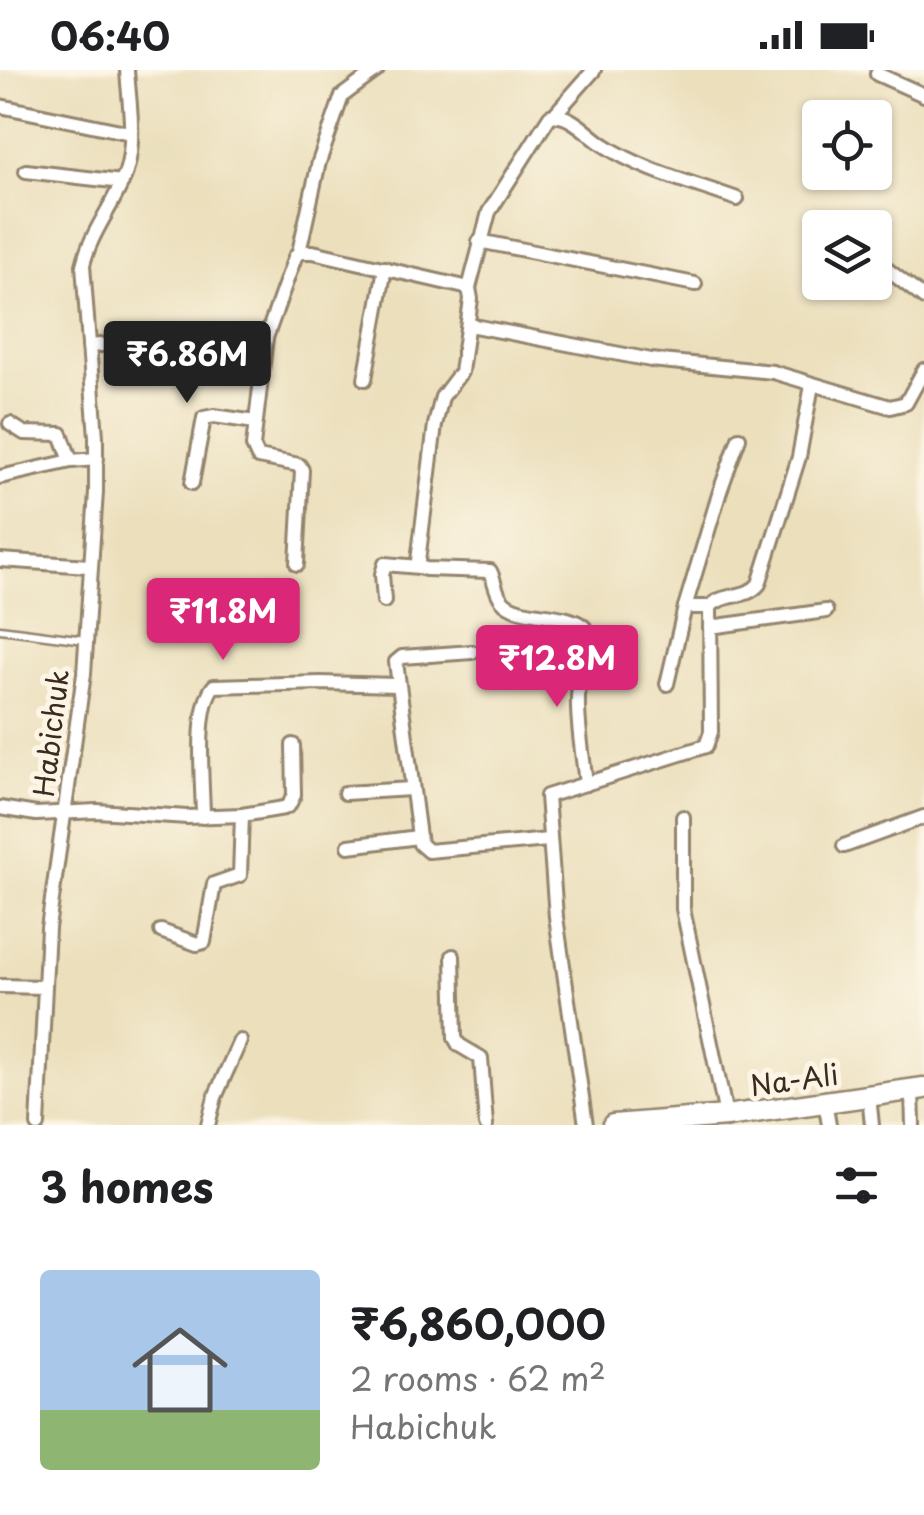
<!DOCTYPE html>
<html lang="en">
<head>
<meta charset="utf-8">
<style>
  body { margin:0; font-family:"Playpen Sans",sans-serif; background:#f6f6f6; color:#202124; height:100vh; display:flex; flex-direction:column; font-size:38px; white-space:nowrap }
  * { box-sizing:border-box; margin:0 }
  p { font-size:32px; color:#757577 }
  .icon { flex:none; width:55px; height:55px; fill:none; stroke:currentColor; stroke-width:2; stroke-linecap:round; stroke-linejoin:round }
  .map { position:relative; height:1055px; overflow:hidden }
  .panel { display:flex; flex-direction:column; background:#fff; flex:1 }
  .panel>* { flex:none }
  .buttons { position:absolute; left:802px; top:30px; display:grid; gap:20px }
  .buttons a { display:grid; place-items:center; width:90px; height:90px; border-radius:10px; background:#fff; box-shadow:0 2px 8px #0004; font-size:50px }
  .price { position:absolute; translate:-50% -85px; padding:0 22px; border-radius:10px; background:#db2777; color:#fff; font-size:32px; line-height:65px; filter:drop-shadow(0 2px 5px #0008) }
  .price::after { content:''; position:absolute; left:50%; top:60px; width:30px; height:22px; margin-left:-15px; background:inherit; clip-path:polygon(0 0,100% 0,50% 100%) }
  .price.selected { background:#222; color:#fff }
  ul { padding:0; list-style:none }
  li { display:flex; align-items:center; gap:30px; height:250px; padding:0 40px }
  li+li { border-top:2px solid #e0e0e0 }
  li span { display:grid; place-items:center; flex:none; width:280px; height:200px; border-radius:10px; color:#555 }
  li>.icon { margin-inline-start:auto }
  span .icon { width:120px; height:120px; fill:#fffc; stroke-width:1 }
  li b { font-size:42px }
  h2 { display:flex; justify-content:space-between; align-items:center; height:120px; padding:0 40px; font-size:42px }
  .status { display:flex; justify-content:space-between; align-items:center; height:70px; padding:0 50px; background:#fff; direction:ltr }
  .status svg { height:28px; fill:currentColor }
  .map>svg:first-child { display:block }
  .lines { fill:none; stroke-linecap:round; stroke-linejoin:round }
  .lane-casing { stroke:#93846d; stroke-width:11 }
  .street-casing { stroke:#93846d; stroke-width:18 }
  .primary-casing { stroke:#93846d; stroke-width:25 }
  .lane { stroke:#fff; stroke-width:6 }
  .street { stroke:#fff; stroke-width:12 }
  .primary { stroke:#fff; stroke-width:20 }
  .labels { text-anchor:middle; dominant-baseline:central; stroke-width:10; stroke-linejoin:round; paint-order:stroke }
  .street-label { font-size:28px; fill:#3b2a1e; stroke:#fcf5e5 }
</style>
</head>
<body>
<div class="status"><b>06:40</b><svg viewBox="0 0 49 12"><path d="M0 12V9h3v3zM5 12V6h3v6zM10 12V3h3v9zM15 12V0h3v12zM26 1h20v11H26zM47 4h2v5h-2z"/></svg></div>
<div class="map">
<svg width="924" height="1055" viewBox="0 0 924 1055">
  <rect width="100%" height="100%" fill="#fcf5e5"/>
  <filter id="ink" filterUnits="userSpaceOnUse"><feTurbulence type="fractalNoise" baseFrequency=".01" numOctaves="2"/><feDisplacementMap in="SourceGraphic" scale="20" xChannelSelector="R" yChannelSelector="G"/><feConvolveMatrix kernelMatrix="1 2 1 2 8 2 1 2 1" color-interpolation-filters="sRGB"/></filter>
  <filter id="wash" filterUnits="userSpaceOnUse"><feTurbulence type="fractalNoise" baseFrequency=".0048" numOctaves="4" result="noise"/><feDisplacementMap in="SourceGraphic" scale="40" xChannelSelector="R" yChannelSelector="G"/><feGaussianBlur stdDeviation="2.25" result="paint"/><feColorMatrix in="noise" values="0 0 0 0 0 0 0 0 0 0 0 0 0 0 0 0 0 1.4 0 .05"/><feComposite in="paint" operator="in"/></filter>
  <g filter="url(#wash)">
    <rect width="100%" height="100%" fill="#ebdfbc"/>
  </g>
  <g filter="url(#ink)">
    <g class="lines">
      <g class="lane-casing">
        <path id="lane" d="M0,559L85,570"/>
      </g>
      <g class="street-casing">
        <g id="street">
          <path d="M877,4L924,25"/>
          <path d="M0,36L130,63"/>
          <path d="M555,44L594,0"/>
          <path d="M26,101L122,112"/>
          <path d="M875,162L882,152"/>
          <path d="M479,171L695,214"/>
          <path d="M299,182L319,92L342,26L377,0"/>
          <path d="M875,190L924,228"/>
          <path d="M469,218L489,142L550,46C570,42 588,65 604,75C643,101 693,113 737,129"/>
          <path d="M469,255L651,290L773,302L890,337L906,333L924,300"/>
          <path d="M89,276L170,269L266,268"/>
          <path d="M365,309L385,198"/>
          <path d="M10,354L24,363L61,364L71,391"/>
          <path d="M0,407L71,391L97,389"/>
          <path d="M192,413L204,348L214,346L255,352"/>
          <path d="M0,490L89,496"/>
          <path d="M297,494L302,400L299,395L258,387L253,376L266,268L295,187L299,182H313L469,218L471,229L461,302L442,327L435,355L418,491L419,497L426,499L490,501C495,510 495,522 502,530C517,549 564,540 584,557C591,579 579,604 578,627C577,656 583,685 586,714"/>
          <path d="M384,531L382,504L385,494L419,497"/>
          <path d="M685,537L720,421L739,368"/>
          <path d="M710,557L826,541"/>
          <path d="M472,582L402,587L396,592L420,774L428,781L548,770"/>
          <path d="M667,614L685,537H710C723,522 746,530 759,514L799,387L812,315"/>
          <path d="M345,723L411,719"/>
          <path d="M0,738L36,744L97,741L187,747L242,745L284,738L289,735L294,725L293,675"/>
          <path d="M203,747C203,716 194,638 214,616L320,613L398,615"/>
          <path d="M683,747V839L727,1050"/>
          <path d="M349,776L418,767"/>
          <path d="M844,776L924,747"/>
          <path d="M161,861L197,874L204,872L214,814L240,805L242,745"/>
          <path d="M453,886L455,968L459,975L481,988L486,1055"/>
          <path d="M0,916L44,917"/>
          <path d="M912,1020L913,1055"/>
          <path d="M869,1026L872,1055"/>
          <path d="M825,1032L829,1055"/>
          <path d="M38,1055L48,858L84,604L96,422V367L83,195C91,161 115,134 126,102C136,70 129,32 127,0"/>
          <path d="M208,1055L215,1027L240,971"/>
          <path d="M586,1055L556,847L547,726L706,676L711,662L710,537"/>
        </g>
      </g>
      <g class="primary-casing">
        <path id="primary" d="M613,1055L726,1046L924,1018"/>
      </g>
      <use href="#lane" class="lane"/>
      <use href="#street" class="street"/>
      <use href="#primary" class="primary"/>
    </g>
  </g>
  <g class="labels">
    <g class="street-label">
      <text transform="translate(50 663) rotate(-83)">Habichuk</text>
      <text transform="translate(794 1009) rotate(-8)">Na-Ali</text>
    </g>
  </g>
</svg>
<div class="buttons">
<a><svg class="icon" aria-label="locate" viewBox="0 0 24 24"><circle cx="12" cy="12" r="6"/><path d="M12 2v4M12 18v4M2 12h4M18 12h4"/></svg></a>
<a><svg class="icon" aria-label="layers" viewBox="0 0 24 24"><path d="M12 4l9 5-9 5-9-5zM3 14l9 5 9-5"/></svg></a>
</div>
<b class="price selected" style="left:187px;top:336px">₹6.86M</b>
<b class="price" style="left:223px;top:593px">₹11.8M</b>
<b class="price" style="left:557px;top:640px">₹12.8M</b>
</div>
<section class="panel">
<h2>3 homes<svg class="icon" aria-label="filters" viewBox="0 0 24 24"><path d="M4 7h16M4 17h16"/><circle cx="9" cy="7" r="2"/><circle cx="15" cy="17" r="2"/></svg></h2>
<ul>
<li><span style="background:linear-gradient(#a9c7e8 70%,#8fb573 0)"><svg class="icon" aria-label="home" viewBox="0 0 24 24"><path d="M3 11l9-7 9 7M6 9v11h12V9"/></svg></span><div><b>₹6,860,000</b><p>2 rooms · 62 m²</p><p>Habichuk</p></div></li>
</ul>
</section>
</body>
</html>
